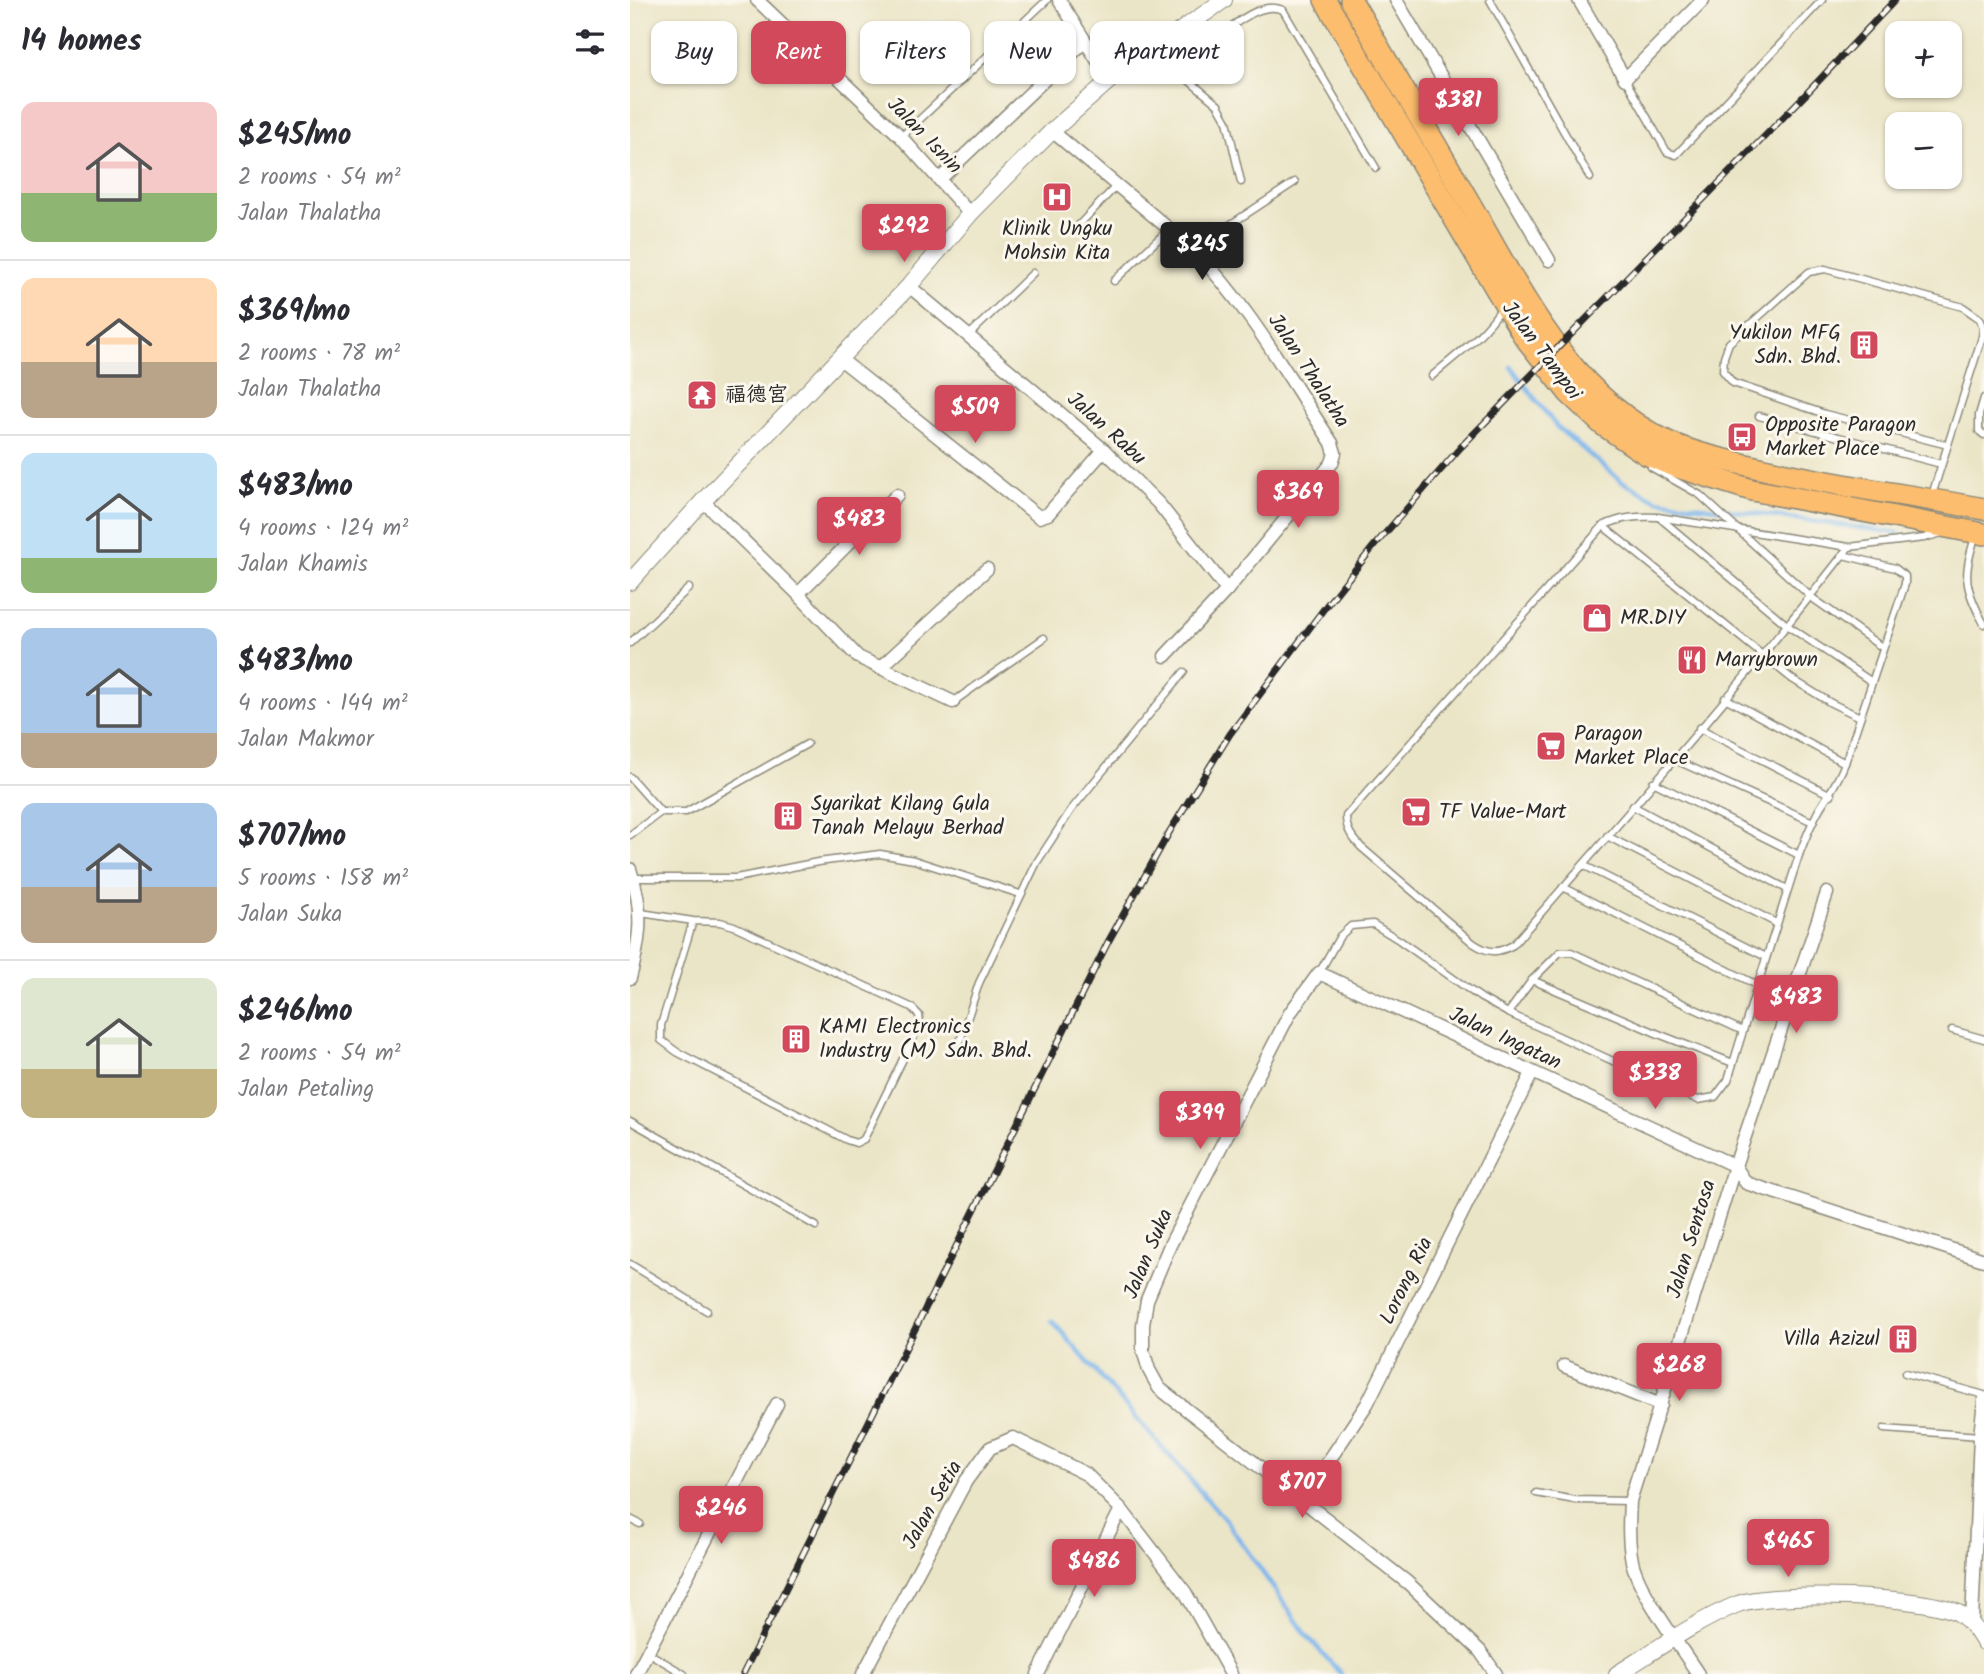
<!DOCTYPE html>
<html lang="en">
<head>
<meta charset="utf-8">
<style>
  body { margin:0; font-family:Kalam,"LXGW WenKai TC",sans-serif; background:#f7f7f7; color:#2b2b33; height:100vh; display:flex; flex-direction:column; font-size:26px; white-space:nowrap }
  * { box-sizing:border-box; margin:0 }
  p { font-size:23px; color:#7c7c81 }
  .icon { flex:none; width:38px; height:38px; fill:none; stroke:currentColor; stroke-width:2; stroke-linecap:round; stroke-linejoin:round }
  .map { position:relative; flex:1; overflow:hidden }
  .drawer { display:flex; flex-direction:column; background:#fff; width:630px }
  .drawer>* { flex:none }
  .hud { position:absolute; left:21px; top:21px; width:665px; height:63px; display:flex; gap:14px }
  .buttons { position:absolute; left:1255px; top:21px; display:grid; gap:14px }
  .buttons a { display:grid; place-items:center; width:77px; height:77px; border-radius:14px; background:#fff; box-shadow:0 2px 5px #0004; font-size:35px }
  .price { position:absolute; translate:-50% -60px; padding:0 16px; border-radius:7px; background:#d1495b; color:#fff; font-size:23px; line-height:46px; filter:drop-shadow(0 2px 4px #0008) }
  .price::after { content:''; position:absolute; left:50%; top:42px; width:21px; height:16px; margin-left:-10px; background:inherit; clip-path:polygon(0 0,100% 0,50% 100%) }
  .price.selected { background:#222; color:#fff }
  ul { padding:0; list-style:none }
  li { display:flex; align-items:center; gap:21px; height:175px; padding:0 21px }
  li+li { border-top:2px solid #e1e1e2 }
  li span { display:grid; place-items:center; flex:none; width:196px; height:140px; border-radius:14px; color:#555 }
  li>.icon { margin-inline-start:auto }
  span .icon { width:84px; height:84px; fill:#fffc; stroke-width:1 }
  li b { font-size:30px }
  h2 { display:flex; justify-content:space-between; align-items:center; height:84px; padding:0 21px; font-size:30px }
  .tag { padding:0 24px; border-radius:14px; background:#fff; box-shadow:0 2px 5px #0004; font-size:24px; line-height:63px }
  .tag.selected { background:#d1495b; color:#fff }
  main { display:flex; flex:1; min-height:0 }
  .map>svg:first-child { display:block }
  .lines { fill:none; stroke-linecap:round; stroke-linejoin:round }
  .stream { stroke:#7db6ed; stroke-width:4.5 }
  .service-casing { stroke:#8b8879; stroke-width:9 }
  .minor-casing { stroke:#8b8879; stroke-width:15 }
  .tertiary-casing { stroke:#8b8879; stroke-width:18 }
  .primary-casing { stroke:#8b8879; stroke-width:24 }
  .service { stroke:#fff; stroke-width:6 }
  .minor { stroke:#fff; stroke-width:12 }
  .tertiary { stroke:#fff; stroke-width:16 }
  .primary { stroke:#fcbd6e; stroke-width:21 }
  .rail-casing { stroke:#2b2b2b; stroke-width:7 }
  .rail { stroke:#fbf7ec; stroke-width:4.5; stroke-dasharray:13; stroke-linecap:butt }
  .labels { text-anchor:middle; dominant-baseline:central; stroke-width:6; stroke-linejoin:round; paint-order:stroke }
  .street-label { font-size:21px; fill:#2b2b2b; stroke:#fbf7ec }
  .poi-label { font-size:21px; fill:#2b2b2b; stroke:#fbf7ec; text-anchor:start }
</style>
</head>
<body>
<main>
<section class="drawer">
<h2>14 homes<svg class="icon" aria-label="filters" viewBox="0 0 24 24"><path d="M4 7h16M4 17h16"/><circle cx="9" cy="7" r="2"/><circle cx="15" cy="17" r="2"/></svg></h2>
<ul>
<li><span style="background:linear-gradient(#f6c9c9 65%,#8fb573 0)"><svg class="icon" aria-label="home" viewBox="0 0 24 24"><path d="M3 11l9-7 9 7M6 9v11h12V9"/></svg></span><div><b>$245/mo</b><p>2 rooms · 54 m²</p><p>Jalan Thalatha</p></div></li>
<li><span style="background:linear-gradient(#ffd9b3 60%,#b9a48a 0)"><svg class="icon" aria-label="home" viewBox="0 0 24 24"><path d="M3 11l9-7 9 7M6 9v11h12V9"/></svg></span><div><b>$369/mo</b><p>2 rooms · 78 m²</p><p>Jalan Thalatha</p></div></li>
<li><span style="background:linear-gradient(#bfe0f5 75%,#8fb573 0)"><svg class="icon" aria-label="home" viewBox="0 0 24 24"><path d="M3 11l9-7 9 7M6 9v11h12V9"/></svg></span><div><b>$483/mo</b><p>4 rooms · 124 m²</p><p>Jalan Khamis</p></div></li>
<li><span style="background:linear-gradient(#a9c7e8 75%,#b9a48a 0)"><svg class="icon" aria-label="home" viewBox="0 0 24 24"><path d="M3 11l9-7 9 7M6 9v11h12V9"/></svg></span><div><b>$483/mo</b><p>4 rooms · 144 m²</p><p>Jalan Makmor</p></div></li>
<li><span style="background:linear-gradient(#a9c7e8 60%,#b9a48a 0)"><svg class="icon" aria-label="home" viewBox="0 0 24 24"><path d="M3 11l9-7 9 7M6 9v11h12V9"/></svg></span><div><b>$707/mo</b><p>5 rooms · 158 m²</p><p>Jalan Suka</p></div></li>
<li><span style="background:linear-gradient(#dfe7d0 65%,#c2b280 0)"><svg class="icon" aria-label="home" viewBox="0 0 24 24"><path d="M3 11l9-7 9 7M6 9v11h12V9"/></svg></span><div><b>$246/mo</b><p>2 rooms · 54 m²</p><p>Jalan Petaling</p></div></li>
</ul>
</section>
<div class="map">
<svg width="1354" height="1674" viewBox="0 0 1354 1674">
  <rect width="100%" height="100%" fill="#fbf7ec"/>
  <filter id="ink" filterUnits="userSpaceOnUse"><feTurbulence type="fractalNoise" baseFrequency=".0143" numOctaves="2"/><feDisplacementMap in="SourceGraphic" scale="14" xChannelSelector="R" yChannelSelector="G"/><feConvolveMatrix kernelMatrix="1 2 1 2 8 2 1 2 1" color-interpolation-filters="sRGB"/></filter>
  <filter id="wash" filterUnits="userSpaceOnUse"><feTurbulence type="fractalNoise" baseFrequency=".00686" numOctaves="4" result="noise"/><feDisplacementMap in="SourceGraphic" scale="28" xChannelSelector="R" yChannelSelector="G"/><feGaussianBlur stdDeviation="1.57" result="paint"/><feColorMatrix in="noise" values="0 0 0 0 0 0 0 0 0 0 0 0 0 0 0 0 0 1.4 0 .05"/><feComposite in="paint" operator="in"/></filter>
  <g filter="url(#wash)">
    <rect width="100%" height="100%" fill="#ebe5c7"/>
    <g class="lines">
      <g class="stream">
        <path d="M881,367L926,426L991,481L1027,500L1268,533"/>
        <path d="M422,1321L597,1522L678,1637L711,1674"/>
      </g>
    </g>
  </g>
  <g filter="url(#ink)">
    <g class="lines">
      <g class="service-casing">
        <g id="service">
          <path d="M860,0L960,178"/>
          <path d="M571,18L582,35H589C606,24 632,0 653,10L746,168"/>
          <path d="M527,50L550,73L588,105L597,121L611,182"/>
          <path d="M995,79L1037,152L1046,155L1192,0"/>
          <path d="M271,137L417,0"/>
          <path d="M445,229L487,185"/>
          <path d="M563,249L665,182"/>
          <path d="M484,281L539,229"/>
          <path d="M339,335L403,273"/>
          <path d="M802,376C827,354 854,336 872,307"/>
          <path d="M1354,398L1349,415V431L1354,435"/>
          <path d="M1129,416L1311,464"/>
          <path d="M1021,467L1070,495L1181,597L1253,648"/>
          <path d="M1302,495L1352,337L1353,328L1350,319L1333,307L1195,269L1179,272L1099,343L1094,357L1093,371L1103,383L1195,414L1318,445"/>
          <path d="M1030,518L1158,626L1242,682"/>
          <path d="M973,526L1162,679L1201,703L1230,717"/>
          <path d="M1345,538C1332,576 1335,588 1354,624"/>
          <path d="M1219,547C1113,684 997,814 883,945C867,954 858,953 843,943L731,847C722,837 716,830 716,816L973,526C991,517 1008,516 1028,517L1219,547L1294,538L1312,533"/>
          <path d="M0,643L59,588"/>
          <path d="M1095,698L1215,763"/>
          <path d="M323,702L414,638"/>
          <path d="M1069,728L1201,795"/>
          <path d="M1043,759L1183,822"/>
          <path d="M0,777L31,812"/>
          <path d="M1023,782L1169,855"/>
          <path d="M1003,806L1157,889"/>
          <path d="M0,835L31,812H56L177,744"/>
          <path d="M977,836L1146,923"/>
          <path d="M953,865L1136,957"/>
          <path d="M3,878H106L188,862L250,854L284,860L390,894"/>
          <path d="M933,887L1127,985"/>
          <path d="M11,913L63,921L90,922L104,926L281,1007L289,1015L290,1024L234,1139L226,1143L217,1140L47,1052L31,1040V1025L63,921"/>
          <path d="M930,952H941L1113,1031L1098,1080L1085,1097L1068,1100L878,1013L902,980Z"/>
          <path d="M689,973L710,936L721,926L743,924L769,940L851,998L878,1013"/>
          <path d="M902,980L1031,1035L1103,1063"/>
          <path d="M1322,1030L1354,1039"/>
          <path d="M1113,1031L1169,855C1175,839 1182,822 1190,808C1200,792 1209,780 1215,763L1275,584V576L1265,568L1213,555"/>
          <path d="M330,1041L349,983L407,862L441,810L554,672"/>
          <path d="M0,1121L186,1226"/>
          <path d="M0,1264L77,1311"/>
          <path d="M1275,1373L1354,1395"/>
          <path d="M1254,1429L1350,1436"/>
          <path d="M906,1493L945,1500L1000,1501"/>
          <path d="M0,1519L10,1524"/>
          <path d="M17,1652L54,1674"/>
        </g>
      </g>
      <g class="minor-casing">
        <g id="minor">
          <path d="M127,0L271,137L340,214"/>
          <path d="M429,0L480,80"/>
          <path d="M766,0L919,260"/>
          <path d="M949,0L995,79L1073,0"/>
          <path d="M422,131L563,249C619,306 658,377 702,443L705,453L702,463L597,590L535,656"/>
          <path d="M310,179L454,42"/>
          <path d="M279,286L474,450L529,504L597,590"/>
          <path d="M209,358L409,517L418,514L474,450"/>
          <path d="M73,501L168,594L228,657L323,702"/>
          <path d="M168,594L267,495"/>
          <path d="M250,668L357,569"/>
          <path d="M0,869C14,911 11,936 0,978"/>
          <path d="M934,1366L1031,1405"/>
          <path d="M673,1499L737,1404L902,1073"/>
          <path d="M1342,1622L1350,1436L1354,1401"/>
          <path d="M6,1674L147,1404"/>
          <path d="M233,1674L336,1481L360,1448L383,1438L456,1474L491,1509L555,1592L601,1674"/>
          <path d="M408,1674L491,1509"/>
          <path d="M866,1674L850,1651L778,1583L529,1388L519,1370L513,1350V1325L517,1300L540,1245L660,1013L689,973L1105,1166L1116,1183L1354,1260"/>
          <path d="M1068,1674C1050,1646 1008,1591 1002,1561C998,1541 999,1521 1000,1501L1105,1166L1197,893"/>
        </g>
      </g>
      <g class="tertiary-casing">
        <g id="tertiary">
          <path d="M0,582L73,501L279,286L340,214L422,131L480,80L594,0"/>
          <path d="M987,1674C1024,1651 1068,1620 1108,1604C1140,1591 1301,1595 1330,1614C1341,1621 1347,1631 1354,1642"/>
        </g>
      </g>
      <g class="primary-casing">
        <g id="primary">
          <path d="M695,0L894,336L939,393L972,424L1016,454L1041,465L1122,490L1354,534"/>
          <path d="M721,0C759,66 798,131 836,197C888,286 938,396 1038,442C1065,454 1096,460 1125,467C1200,485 1278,495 1354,509"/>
        </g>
      </g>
      <use href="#service" class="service"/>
      <use href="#minor" class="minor"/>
      <use href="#tertiary" class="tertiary"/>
      <use href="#primary" class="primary"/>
      <g class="rail-casing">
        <path id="rail" d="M113,1674L478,942L540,831L600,734L696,606L744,546L830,448L1177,93L1265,0"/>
      </g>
      <use href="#rail" class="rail"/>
    </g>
  </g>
  <defs>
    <g id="hospital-square" transform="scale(1.575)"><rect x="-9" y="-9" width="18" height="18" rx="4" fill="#d1495b" stroke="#fbf7ec"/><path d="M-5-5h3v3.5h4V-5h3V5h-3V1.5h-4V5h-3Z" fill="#fff"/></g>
    <g id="building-square" transform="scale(1.575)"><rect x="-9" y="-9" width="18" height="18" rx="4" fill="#d1495b" stroke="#fbf7ec"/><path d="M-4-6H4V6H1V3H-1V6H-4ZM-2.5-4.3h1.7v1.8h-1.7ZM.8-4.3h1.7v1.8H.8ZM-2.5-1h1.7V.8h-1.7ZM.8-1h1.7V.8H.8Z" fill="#fff"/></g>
    <g id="temple-square" transform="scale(1.575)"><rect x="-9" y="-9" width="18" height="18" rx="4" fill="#d1495b" stroke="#fbf7ec"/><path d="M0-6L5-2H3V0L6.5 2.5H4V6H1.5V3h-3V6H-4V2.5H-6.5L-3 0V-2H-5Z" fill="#fff"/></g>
    <g id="bus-square" transform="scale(1.575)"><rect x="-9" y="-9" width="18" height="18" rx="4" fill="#d1495b" stroke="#fbf7ec"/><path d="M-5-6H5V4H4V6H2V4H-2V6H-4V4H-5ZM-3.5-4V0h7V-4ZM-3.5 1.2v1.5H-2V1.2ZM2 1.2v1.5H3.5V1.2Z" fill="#fff"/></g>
    <g id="shop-square" transform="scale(1.575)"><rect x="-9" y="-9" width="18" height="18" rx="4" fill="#d1495b" stroke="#fbf7ec"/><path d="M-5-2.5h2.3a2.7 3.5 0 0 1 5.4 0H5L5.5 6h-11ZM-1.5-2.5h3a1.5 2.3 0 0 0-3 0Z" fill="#fff"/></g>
    <g id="restaurant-square" transform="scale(1.575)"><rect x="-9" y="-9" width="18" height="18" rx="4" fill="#d1495b" stroke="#fbf7ec"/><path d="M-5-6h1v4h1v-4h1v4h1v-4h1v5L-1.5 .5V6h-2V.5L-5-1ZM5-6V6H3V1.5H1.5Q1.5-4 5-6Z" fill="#fff"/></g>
    <g id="supermarket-square" transform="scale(1.575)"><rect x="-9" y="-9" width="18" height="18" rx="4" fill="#d1495b" stroke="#fbf7ec"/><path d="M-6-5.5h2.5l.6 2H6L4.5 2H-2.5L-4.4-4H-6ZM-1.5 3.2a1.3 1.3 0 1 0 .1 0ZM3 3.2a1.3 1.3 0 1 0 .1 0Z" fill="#fff"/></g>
  </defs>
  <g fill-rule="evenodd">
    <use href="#hospital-square" x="427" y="197"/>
    <use href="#building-square" x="1234" y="345"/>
    <use href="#temple-square" x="72" y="395"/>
    <use href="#bus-square" x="1112" y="437"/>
    <use href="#shop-square" x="967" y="618"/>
    <use href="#restaurant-square" x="1062" y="660"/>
    <use href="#supermarket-square" x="921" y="746"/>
    <use href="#supermarket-square" x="786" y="812"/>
    <use href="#building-square" x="158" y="816"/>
    <use href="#building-square" x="166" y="1039"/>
    <use href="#building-square" x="1273" y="1339"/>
  </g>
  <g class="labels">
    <g class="street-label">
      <text transform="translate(294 136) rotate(46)">Jalan Isnin</text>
      <text transform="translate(911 351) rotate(53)">Jalan Tampoi</text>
      <text transform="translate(678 371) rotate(57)">Jalan Thalatha</text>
      <text transform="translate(476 429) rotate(42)">Jalan Rabu</text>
      <text transform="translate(875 1039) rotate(25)">Jalan Ingatan</text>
      <text transform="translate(1062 1239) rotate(-73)">Jalan Sentosa</text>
      <text transform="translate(519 1254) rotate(-67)">Jalan Suka</text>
      <text transform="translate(777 1281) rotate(-64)">Lorong Ria</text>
      <text transform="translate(303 1505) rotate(-60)">Jalan Setia</text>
    </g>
    <g class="poi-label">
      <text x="427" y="229" text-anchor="middle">Klinik Ungku<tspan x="427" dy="24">Mohsin Kita</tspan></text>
      <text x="1211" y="333" text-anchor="end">Yukilon MFG<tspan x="1211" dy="24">Sdn. Bhd.</tspan></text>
      <text x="95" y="395">福德宫</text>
      <text x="1135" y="425">Opposite Paragon<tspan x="1135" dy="24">Market Place</tspan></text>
      <text x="990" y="618">MR.DIY</text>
      <text x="1085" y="660">Marrybrown</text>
      <text x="944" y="734">Paragon<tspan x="944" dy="24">Market Place</tspan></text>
      <text x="181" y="804">Syarikat Kilang Gula<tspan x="181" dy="24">Tanah Melayu Berhad</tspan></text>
      <text x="809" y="812">TF Value-Mart</text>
      <text x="189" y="1027">KAMI Electronics<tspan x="189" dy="24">Industry (M) Sdn. Bhd.</tspan></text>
      <text x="1250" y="1339" text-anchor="end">Villa Azizul</text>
    </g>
  </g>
</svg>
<div class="buttons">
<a>+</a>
<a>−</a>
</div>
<b class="price" style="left:828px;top:138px">$381</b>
<b class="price" style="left:274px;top:264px">$292</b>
<b class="price selected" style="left:572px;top:282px">$245</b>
<b class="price" style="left:345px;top:445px">$509</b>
<b class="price" style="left:668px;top:530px">$369</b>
<b class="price" style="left:229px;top:557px">$483</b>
<b class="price" style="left:1166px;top:1035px">$483</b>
<b class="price" style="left:1025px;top:1111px">$338</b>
<b class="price" style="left:570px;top:1151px">$399</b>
<b class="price" style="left:1049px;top:1403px">$268</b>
<b class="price" style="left:672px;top:1520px">$707</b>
<b class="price" style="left:91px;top:1546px">$246</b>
<b class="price" style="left:1158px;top:1579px">$465</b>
<b class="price" style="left:464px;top:1599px">$486</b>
<div class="hud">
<a class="tag">Buy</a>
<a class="tag selected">Rent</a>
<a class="tag">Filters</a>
<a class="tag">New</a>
<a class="tag">Apartment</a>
</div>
</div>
</main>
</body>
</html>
